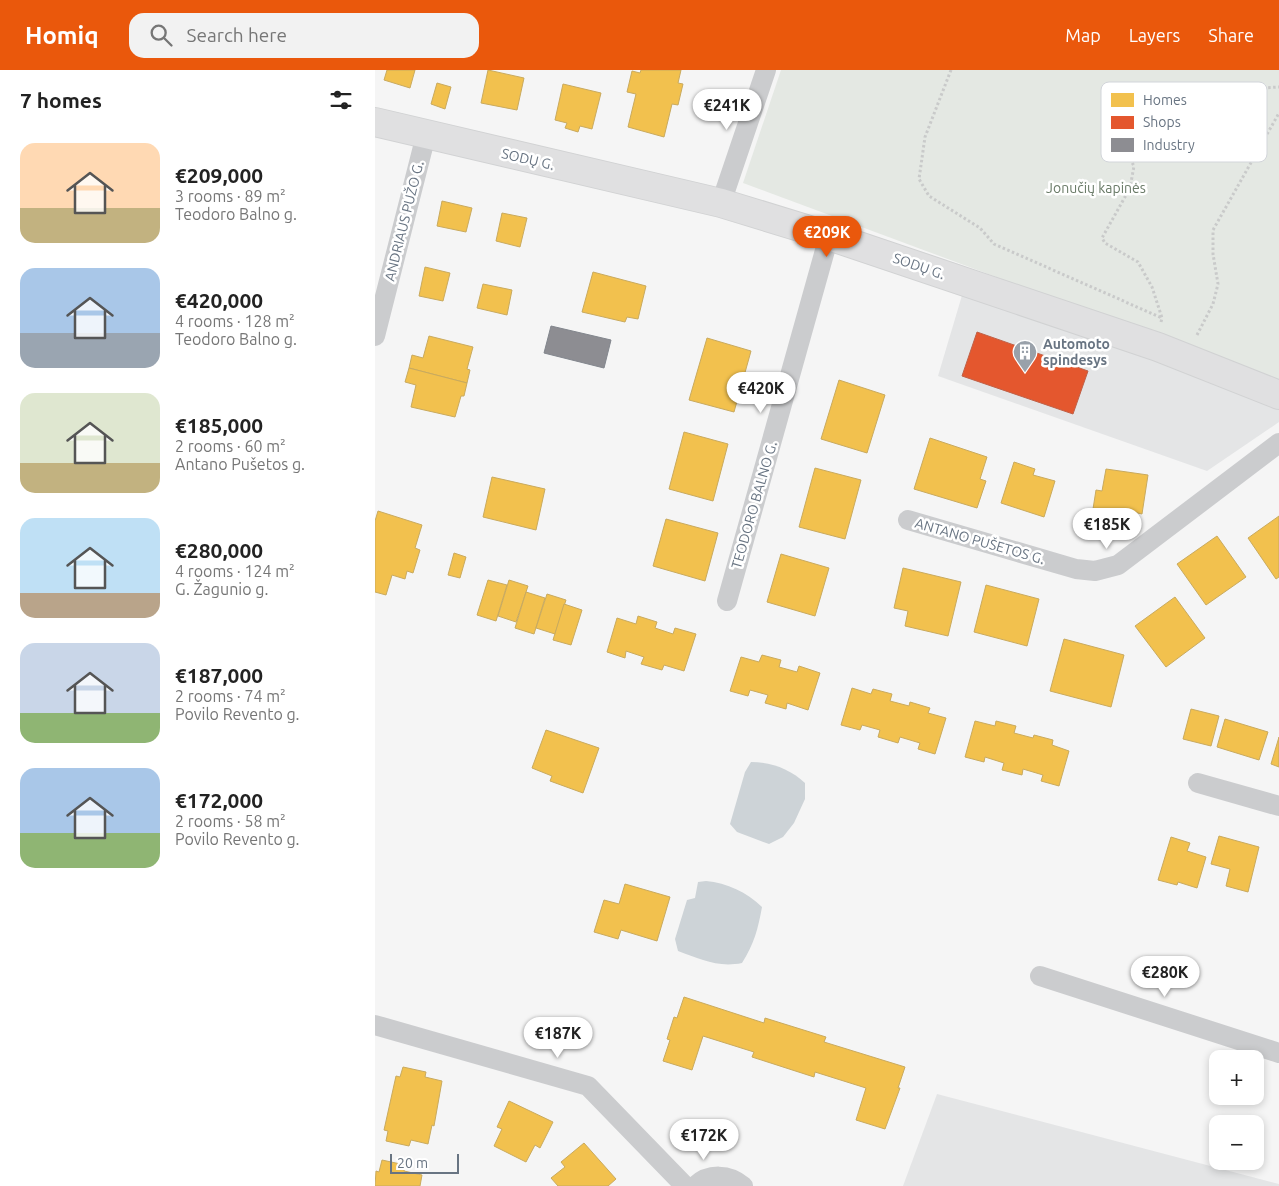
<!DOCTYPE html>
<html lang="en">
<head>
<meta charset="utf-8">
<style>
  body { margin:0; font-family:Ubuntu,sans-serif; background:#f2f2f2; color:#222; height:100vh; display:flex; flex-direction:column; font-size:19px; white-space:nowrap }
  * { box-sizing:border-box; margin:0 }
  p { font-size:16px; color:#767676 }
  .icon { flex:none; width:28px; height:28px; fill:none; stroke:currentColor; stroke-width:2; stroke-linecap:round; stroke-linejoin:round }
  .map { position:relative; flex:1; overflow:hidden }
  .sheet { display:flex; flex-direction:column; background:#fff; width:375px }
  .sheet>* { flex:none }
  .tools { position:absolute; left:834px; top:980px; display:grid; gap:10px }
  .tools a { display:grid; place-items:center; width:55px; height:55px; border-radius:10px; background:#fff; box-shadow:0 2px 8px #0003; font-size:25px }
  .scale { position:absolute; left:15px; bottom:12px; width:69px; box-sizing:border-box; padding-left:5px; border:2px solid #687482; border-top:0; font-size:14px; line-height:18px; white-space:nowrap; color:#687482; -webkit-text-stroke:4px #fff; paint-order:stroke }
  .price { position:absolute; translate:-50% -42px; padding:0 11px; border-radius:18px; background:#fff; color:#222; font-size:16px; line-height:32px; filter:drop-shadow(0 1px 2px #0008) }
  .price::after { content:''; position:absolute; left:50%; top:30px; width:15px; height:11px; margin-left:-8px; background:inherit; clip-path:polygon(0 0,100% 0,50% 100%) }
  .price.on { background:#ea580c; color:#fff }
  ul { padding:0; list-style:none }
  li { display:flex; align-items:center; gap:15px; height:125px; padding:0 20px }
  li span { display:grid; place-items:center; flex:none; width:140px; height:100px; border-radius:15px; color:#555 }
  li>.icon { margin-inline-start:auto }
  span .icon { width:60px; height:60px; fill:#fffc; stroke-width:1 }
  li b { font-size:21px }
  h2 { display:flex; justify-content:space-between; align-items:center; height:60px; padding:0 20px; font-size:21px }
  header { display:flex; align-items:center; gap:30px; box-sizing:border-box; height:70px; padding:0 25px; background:#ea580c; color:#fff }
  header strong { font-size:24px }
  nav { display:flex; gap:28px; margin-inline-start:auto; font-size:18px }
  .search { width:350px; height:45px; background:#f2f2f2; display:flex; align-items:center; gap:12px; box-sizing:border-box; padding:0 18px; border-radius:15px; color:#767676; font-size:19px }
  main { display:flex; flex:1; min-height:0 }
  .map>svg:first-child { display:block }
  .built { fill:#e4e5e6 }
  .green { fill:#e4e8e3 }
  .water { fill:#cdd3d7 }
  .homes { fill:#f2c14e; stroke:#c9aa5e }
  .shops { fill:#e4572e; stroke:#bf6047 }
  .industry { fill:#8d8d92; stroke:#82868d }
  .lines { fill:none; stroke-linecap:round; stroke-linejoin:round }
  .secondary-casing { stroke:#d1d2d3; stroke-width:30 }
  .path { stroke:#c9caca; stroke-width:3; stroke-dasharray:2.5 2.5; stroke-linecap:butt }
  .street { stroke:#cbccce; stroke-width:20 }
  .secondary { stroke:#e0e0e1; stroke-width:28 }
  .labels { text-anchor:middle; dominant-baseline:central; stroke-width:5; stroke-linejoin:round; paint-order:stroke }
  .street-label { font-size:14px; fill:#687482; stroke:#fff }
  .park-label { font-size:14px; fill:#697a67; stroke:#fff }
  .poi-label { font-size:14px; font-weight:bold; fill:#687482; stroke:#fff; text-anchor:start }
  .key { fill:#fff; stroke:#d2d5da; stroke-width:1 }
  .key-label { font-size:14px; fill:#687482 }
</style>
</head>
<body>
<header>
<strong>Homiq</strong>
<div class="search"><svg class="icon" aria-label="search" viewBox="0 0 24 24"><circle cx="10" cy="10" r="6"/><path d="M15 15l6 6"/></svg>Search here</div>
<nav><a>Map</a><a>Layers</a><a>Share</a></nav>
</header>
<main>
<section class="sheet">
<h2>7 homes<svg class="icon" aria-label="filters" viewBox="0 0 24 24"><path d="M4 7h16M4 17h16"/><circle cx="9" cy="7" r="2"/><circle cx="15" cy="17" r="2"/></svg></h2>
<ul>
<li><span style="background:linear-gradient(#ffd9b3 65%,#c2b280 0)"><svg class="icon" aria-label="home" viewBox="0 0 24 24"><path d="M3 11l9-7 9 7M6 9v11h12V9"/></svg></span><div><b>€209,000</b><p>3 rooms · 89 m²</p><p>Teodoro Balno g.</p></div></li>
<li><span style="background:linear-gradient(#a9c7e8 65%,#9aa5b1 0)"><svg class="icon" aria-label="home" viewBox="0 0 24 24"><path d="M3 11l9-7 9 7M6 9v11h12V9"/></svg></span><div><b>€420,000</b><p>4 rooms · 128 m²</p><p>Teodoro Balno g.</p></div></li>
<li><span style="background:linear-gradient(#dfe7d0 70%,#c2b280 0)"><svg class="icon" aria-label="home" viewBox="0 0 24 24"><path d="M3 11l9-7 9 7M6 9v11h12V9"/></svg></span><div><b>€185,000</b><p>2 rooms · 60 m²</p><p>Antano Pušetos g.</p></div></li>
<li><span style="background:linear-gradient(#bfe0f5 75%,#b9a48a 0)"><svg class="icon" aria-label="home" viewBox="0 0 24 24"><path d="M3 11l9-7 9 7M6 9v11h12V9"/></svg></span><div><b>€280,000</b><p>4 rooms · 124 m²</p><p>G. Žagunio g.</p></div></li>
<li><span style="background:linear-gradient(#c9d6e8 70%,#8fb573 0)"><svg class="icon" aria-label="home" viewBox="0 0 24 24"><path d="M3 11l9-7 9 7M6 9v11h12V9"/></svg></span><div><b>€187,000</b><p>2 rooms · 74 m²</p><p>Povilo Revento g.</p></div></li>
<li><span style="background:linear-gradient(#a9c7e8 65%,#8fb573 0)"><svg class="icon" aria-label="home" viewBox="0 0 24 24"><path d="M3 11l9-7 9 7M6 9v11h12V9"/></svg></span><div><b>€172,000</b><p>2 rooms · 58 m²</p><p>Povilo Revento g.</p></div></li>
</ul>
</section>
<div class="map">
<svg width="904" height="1116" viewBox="0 0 904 1116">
  <rect width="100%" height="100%" fill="#f5f5f5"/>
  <g class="built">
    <path d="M588,222L763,282L904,336V352L832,401L563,306Z"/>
    <path d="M562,1024L904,1114V1116H528Z"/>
  </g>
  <path class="green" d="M406,0H904V312L368,113Z"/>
  <g class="water">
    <path d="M376,692C397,692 415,699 430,713V729L419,753L408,767L394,774L362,762L355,754L370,702Z"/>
    <path d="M331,811C352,813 372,822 387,837C383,859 379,874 367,893C343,898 325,889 303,881L300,869L312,830L320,828L323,812Z"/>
  </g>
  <g class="homes">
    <path d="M12,0H40L35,18L9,10Z"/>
    <path d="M113,0L149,8L142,40L106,33Z"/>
    <path d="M266,0H306L303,13L308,14L303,35L297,34L289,67L253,57L261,24L252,22L257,1L265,3Z"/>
    <path d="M62,13L76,17L70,39L56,34Z"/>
    <path d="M188,14L226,23L217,59L205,56L203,62L190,58L192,53L180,50Z"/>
    <path d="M67,131L97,138L91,162L62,156Z"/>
    <path d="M127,143L152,148L145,177L121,171Z"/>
    <path d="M50,197L75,203L68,231L44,226Z"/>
    <path d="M218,202L271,216L263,249L252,247L250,252L207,242Z"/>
    <path d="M108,214L137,220L132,245L102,238Z"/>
    <path d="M54,266L98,277L92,299L95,300L92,313L34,298L37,285L48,288Z"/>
    <path d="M332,268L376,281L359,342L314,330Z"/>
    <path d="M34,298L92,313L89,326H86L80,347L36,337L41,315L30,312Z"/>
    <path d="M464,310L510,325L492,383L446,369Z"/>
    <path d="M309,362L353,374L338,431L294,419Z"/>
    <path d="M555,368L612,387L605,409L611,411L602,438L539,419Z"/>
    <path d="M639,392L660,399L658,405L680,411L669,447L626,433Z"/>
    <path d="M440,398L486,410L470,469L424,457Z"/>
    <path d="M731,399L773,405L767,444L754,441L750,463L715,458L721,420L727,421Z"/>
    <path d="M117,407L170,419L161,460L108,447Z"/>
    <path d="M3,441L47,455L40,478L45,480L38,503L32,501L30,509L17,505L11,525L0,522V451Z"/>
    <path d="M904,446V507L901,509L873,468Z"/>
    <path d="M291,449L343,463L330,511L278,496Z"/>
    <path d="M842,466L871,507L831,535L802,494Z"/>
    <path d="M79,483L91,487L85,508L73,505Z"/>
    <path d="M406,484L454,498L440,546L392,532Z"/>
    <path d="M528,498L586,512L573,566L530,556L533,541L519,538Z"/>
    <path d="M113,510L132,515L121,551L102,545Z"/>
    <path d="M134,510L153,516L141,552L123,546Z"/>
    <path d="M611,515L664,529L652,576L599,562Z"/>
    <path d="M151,522L170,528L159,564L140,558Z"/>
    <path d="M172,524L191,530L180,564L161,558Z"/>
    <path d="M800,527L830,568L791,597L760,556Z"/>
    <path d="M189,534L207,540L196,575L178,570Z"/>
    <path d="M263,546L282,552L280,558L298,564L300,558L321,564L309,601L289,595L287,600L266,594L269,587L251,581L250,588L232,582L242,548L261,554Z"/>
    <path d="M689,569L749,585L736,637L675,621Z"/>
    <path d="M387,585L406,590L404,597L422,602L424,596L445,603L433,640L412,633L411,639L390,633L393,625L375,620L373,626L355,621L366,587L384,592Z"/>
    <path d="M477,618L496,624L498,619L517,624L515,631L534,636L535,632L555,638L553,643L571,648L560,684L543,679L545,673L525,667L523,673L503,667L505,660L487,655L485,660L466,655Z"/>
    <path d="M816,639L844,646L836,676L808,669Z"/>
    <path d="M850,649L893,662L884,690L842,677Z"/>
    <path d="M600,651L620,656L621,651L641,656L639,663L658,668L659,665L678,670L677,675L694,681L684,716L666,711L668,705L648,699L647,705L627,700L629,693L610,687L609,692L590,687Z"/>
    <path d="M171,660L224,678L208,723L175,711L177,706L157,698Z"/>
    <path d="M904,667V697L896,694Z"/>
    <path d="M844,766L884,777L873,822L851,816L855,799L836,794Z"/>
    <path d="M796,767L815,773L812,781L831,787L822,818L803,812L802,815L783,810Z"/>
    <path d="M250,814L295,827L282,871L246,860L243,869L219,862L229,830L244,834Z"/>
    <path d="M309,927L389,953L390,948L451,967L449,972L530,997L523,1018H525L510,1059L481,1050L491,1018L440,1002L439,1007L377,987L379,982L328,966L317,1000L288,991L295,970L292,969L299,947L302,948Z"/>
    <path d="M28,997L51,1002L50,1007L67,1011L59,1056L57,1055L53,1074L36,1070L34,1076L11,1071L13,1061L9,1060L21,1006L25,1007Z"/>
    <path d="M134,1031L178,1052L165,1078L160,1075L151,1092L119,1076L127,1059L122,1057Z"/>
    <path d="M209,1073L241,1109L233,1116H183L176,1108L190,1097L186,1092Z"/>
    <path d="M7,1090L30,1095L29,1101L47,1105L45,1116H0L1,1101L4,1102Z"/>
  </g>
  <path class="shops" d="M602,262L713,301L698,344L587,306Z"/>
  <path class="industry" d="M176,256L236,270L229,298L169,283Z"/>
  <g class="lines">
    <g class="secondary-casing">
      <path id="secondary" d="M0,52L346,133L454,166L783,277L904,325"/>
    </g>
    <g class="path">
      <path d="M576,0L550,67L544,109L554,126L605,158L619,174L787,248"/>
      <path d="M786,252L787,248L777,217L763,192L730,173L727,168L755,118L759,96L746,73L751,26L904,17"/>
      <path d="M822,265L838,234L843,214L838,184V160L904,43"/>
    </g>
    <g class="street">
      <path d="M346,133L391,0"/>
      <path d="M0,266L51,65"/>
      <path d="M533,450L701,499L720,501L743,495L904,373"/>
      <path d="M352,531L454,166"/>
      <path d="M823,713L904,736"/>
      <path d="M665,906L904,983"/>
      <path d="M0,955L213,1016L310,1116"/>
      <path d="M320,1116C334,1103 354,1104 368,1116"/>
    </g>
    <use href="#secondary" class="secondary"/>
  </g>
  <defs>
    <g id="building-pin" transform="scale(1.25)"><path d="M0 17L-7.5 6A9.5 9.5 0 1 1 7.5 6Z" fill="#99a1aa" stroke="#fff"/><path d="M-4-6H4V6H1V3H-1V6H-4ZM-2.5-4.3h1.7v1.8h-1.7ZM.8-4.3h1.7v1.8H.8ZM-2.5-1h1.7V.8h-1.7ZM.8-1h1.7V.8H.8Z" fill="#fff"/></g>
  </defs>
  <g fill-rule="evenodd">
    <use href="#building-pin" x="650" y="282"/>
  </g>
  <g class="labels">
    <g class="street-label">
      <text transform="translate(153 89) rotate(13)">SODŲ G.</text>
      <text transform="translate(29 151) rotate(-76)">ANDRIAUS PUŽO G.</text>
      <text transform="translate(544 196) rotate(19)">SODŲ G.</text>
      <text transform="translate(379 435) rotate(-74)">TEODORO BALNO G.</text>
      <text transform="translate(605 471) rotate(16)">ANTANO PUŠETOS G.</text>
    </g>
    <g class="park-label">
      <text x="721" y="118">Jonučių kapinės</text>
    </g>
    <g class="poi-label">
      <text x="668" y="274">Automoto<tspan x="668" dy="16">spindesys</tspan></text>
    </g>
  </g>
  <rect x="726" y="12" width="166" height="80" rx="8" class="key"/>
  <rect x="736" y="23" width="23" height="14" fill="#f2c14e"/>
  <rect x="736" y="46" width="23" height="13" fill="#e4572e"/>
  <rect x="736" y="68" width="23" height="14" fill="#8d8d92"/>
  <g class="key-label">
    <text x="768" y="35">Homes</text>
    <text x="768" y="57">Shops</text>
    <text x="768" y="80">Industry</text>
  </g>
</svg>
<div class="tools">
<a>+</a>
<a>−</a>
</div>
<div class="scale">20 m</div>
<b class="price" style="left:352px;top:61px">€241K</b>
<b class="price on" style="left:452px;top:188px">€209K</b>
<b class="price" style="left:386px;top:344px">€420K</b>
<b class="price" style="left:732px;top:480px">€185K</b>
<b class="price" style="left:790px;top:928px">€280K</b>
<b class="price" style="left:183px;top:989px">€187K</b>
<b class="price" style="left:329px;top:1091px">€172K</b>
</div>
</main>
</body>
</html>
